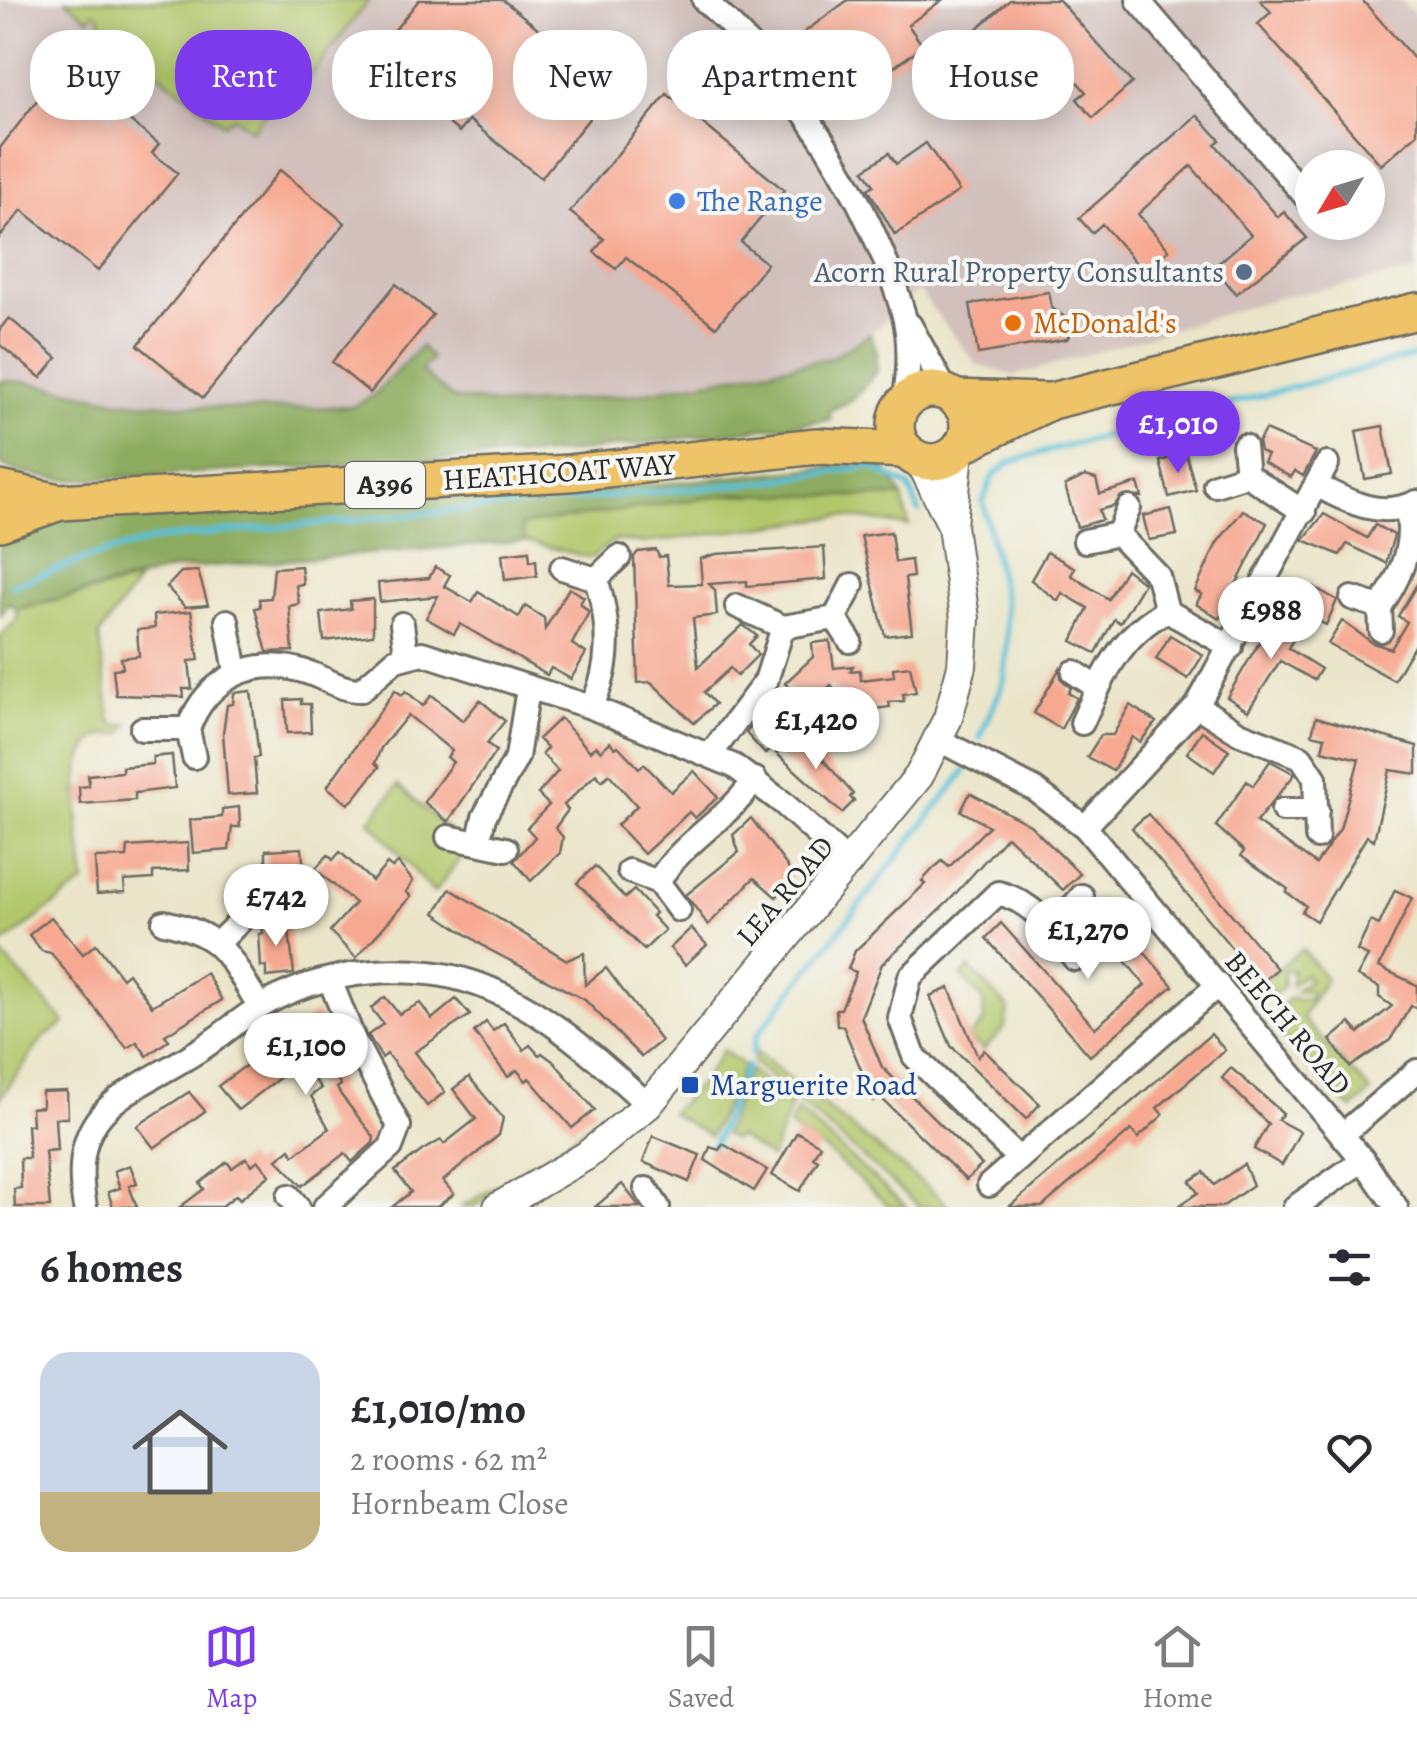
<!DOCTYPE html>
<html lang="en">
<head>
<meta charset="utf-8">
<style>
  body { margin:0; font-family:Alegreya,serif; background:#f2f2f3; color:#2b2b33; height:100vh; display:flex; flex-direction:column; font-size:38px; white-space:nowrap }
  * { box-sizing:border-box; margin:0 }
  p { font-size:32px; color:#7c7c81 }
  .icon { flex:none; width:55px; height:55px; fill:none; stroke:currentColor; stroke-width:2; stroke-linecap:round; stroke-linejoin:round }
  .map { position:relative; height:1207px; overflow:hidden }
  .sheet { display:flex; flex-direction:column; background:#fff; flex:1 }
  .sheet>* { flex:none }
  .hud { position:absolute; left:30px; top:30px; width:1358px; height:90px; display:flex; gap:20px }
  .needle { width:65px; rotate:232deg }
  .tools { position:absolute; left:1295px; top:150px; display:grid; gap:20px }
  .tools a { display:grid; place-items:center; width:90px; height:90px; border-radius:50%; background:#fff; box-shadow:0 5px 25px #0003; font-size:50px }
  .price { position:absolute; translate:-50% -85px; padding:0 22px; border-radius:35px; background:#fff; color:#222; font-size:32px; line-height:65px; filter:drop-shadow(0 2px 5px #0008) }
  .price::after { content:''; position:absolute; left:50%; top:60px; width:30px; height:22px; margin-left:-15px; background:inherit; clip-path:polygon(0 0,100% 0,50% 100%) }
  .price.active { background:#7c3aed; color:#fff }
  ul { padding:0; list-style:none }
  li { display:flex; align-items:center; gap:30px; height:250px; padding:0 40px }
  li span { display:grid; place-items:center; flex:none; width:280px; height:200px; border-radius:30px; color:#555 }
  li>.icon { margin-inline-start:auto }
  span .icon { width:120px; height:120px; fill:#fffc; stroke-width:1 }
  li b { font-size:42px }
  h2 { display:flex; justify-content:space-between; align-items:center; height:120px; padding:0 40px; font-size:42px }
  .chip { padding:0 35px; border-radius:40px; background:#fff; box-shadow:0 5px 25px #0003; font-size:35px; line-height:90px }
  .chip.active { background:#7c3aed; color:#fff }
  .tab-bar { display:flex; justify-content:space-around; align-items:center; height:140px; border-top:2px solid #e1e1e2; background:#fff; font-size:28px; color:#7c7c81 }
  .tab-bar a { display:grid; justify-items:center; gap:5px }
  .tab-bar .active { color:#7c3aed }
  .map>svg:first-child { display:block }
  .industrial { fill:#d1c0bc; fill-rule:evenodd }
  .green { fill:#b2c76b; stroke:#6e794b; stroke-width:2.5 }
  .forest { fill:#8dac5f; stroke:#5c6c45; stroke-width:2.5 }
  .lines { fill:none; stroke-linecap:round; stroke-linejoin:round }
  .stream { stroke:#58bfd5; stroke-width:6 }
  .building { fill:#f7a890 }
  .minor-casing { stroke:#6e6c62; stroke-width:28 }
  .tertiary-casing { stroke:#6e6c62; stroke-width:32 }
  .primary-casing { stroke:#6e6c62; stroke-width:40 }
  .minor { stroke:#fff; stroke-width:22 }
  .tertiary { stroke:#fff; stroke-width:28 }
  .primary { stroke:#efc469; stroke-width:35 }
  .shop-dot { fill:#3f7fe0; stroke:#f6f6f2; stroke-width:4 }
  .service-dot { fill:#5c6f8a; stroke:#f6f6f2; stroke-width:4 }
  .food-dot { fill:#e8710a; stroke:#f6f6f2; stroke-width:4 }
  .transit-dot { fill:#1a4fb4; stroke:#f6f6f2; stroke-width:4 }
  .labels { text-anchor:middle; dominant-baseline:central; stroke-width:8; stroke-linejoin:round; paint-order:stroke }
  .shield { fill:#f6f6f2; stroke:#686867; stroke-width:2.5 }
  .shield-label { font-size:28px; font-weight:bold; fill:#2b2b2b }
  .shop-label { font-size:30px; fill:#366cbe; stroke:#f6f6f2; text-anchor:start }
  .service-label { font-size:30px; fill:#4e5e75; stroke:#f6f6f2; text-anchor:end }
  .food-label { font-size:30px; fill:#c56008; stroke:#f6f6f2; text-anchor:start }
  .street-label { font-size:30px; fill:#2b2b2b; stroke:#f6f6f2 }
  .transit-label { font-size:30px; fill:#164399; stroke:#f6f6f2; text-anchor:start }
</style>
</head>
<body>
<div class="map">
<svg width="1417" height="1207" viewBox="0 0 1417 1207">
  <rect width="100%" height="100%" fill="#f6f6f2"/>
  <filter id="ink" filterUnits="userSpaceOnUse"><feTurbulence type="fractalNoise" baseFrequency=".01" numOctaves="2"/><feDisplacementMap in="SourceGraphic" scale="20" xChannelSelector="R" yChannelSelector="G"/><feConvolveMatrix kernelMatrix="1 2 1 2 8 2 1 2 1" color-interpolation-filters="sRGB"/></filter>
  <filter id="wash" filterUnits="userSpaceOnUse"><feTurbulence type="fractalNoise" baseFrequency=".0048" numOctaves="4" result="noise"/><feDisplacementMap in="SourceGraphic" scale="40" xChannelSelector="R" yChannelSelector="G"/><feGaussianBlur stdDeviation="2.25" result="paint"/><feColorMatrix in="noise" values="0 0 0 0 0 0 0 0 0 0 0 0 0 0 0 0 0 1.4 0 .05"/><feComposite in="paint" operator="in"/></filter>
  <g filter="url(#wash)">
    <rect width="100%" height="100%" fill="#eae5c8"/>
    <path class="industrial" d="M0,0H1399L1417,16V271L1277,298L1015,376L977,365L918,290L870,334L830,358L634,395L509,406L452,398L420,370L421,347L373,396L354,406L253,410L120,401L28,382L0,381ZM1312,168H1368V222H1312Z"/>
    <g class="green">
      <path d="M66,0H369L289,104L278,98L252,130L234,117L223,124L104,30L99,15L94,12L89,19Z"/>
      <path d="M734,494L902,497L909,526L842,516L645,543L615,540L591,558L525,541L520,525Z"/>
      <path d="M138,581L99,635L110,719L115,725L128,724L123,733C116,734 105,734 99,737C63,755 82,850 85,882L0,946V637L17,619V609Z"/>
      <path d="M398,785L468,848L434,893L370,821Z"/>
      <path d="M1302,949L1326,978L1302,1018L1371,1092L1352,1109L1324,1083L1329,1078L1317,1066L1312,1070L1267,1019L1290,998L1310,999V992L1296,991L1309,980L1305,974L1291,985L1292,970H1284L1283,987L1274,995L1261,983Z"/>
      <path d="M0,952L65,1023L43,1038L0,1099Z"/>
      <path d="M970,968L1008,1008L1005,1028L983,1050L969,1037L984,1022L983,1000L962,976Z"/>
      <path d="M723,1050L744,1066L710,1136L671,1113L703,1080Z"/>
      <path d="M756,1052L933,1192L949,1207H920L753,1062Z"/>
      <path d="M749,1069L791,1105L771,1158L737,1136L734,1140L724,1135Z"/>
      <path d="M618,1103C614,1138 505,1189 473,1207H461L545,1158Z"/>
      <path d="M797,1110L906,1207H890L827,1151L790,1127Z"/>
    </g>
    <g class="forest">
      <path d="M870,334L877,352V371L852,400L829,411L831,420L565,453L68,480L24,474L0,465V381L28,382L120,401L253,410L354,406L373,396L421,346L432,359L421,371L452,398L509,406L637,394L830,358Z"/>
      <path d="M869,463L886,468L902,497L734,494L521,525L525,541L176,569L17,609L9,603L0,615V542L52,520L528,489L532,497Z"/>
    </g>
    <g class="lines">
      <g class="stream">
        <path d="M12,585L97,555L162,538L763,482L871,466L909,487L919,511"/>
        <path d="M980,738L1004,680L1007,641L1004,599L983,501L993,476L1009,463L1033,455L1417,355"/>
        <path d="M752,1054L757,1035L965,771"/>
        <path d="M713,1146L747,1066"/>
      </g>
    </g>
    <g id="blocks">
      <g class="building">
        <path d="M419,0H503L613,89L541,178L469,120L459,132L430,108L440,95L381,47Z"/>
        <path d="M848,0H942L908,25L923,46L847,101L799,36Z"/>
        <path d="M1010,0H1059L1132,83L1093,118L1077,99L1086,92L1033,31L980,77L955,48Z"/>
        <path d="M1260,0H1362L1417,62V134L1381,165L1258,24L1271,12Z"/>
        <path d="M56,76L111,119L117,111L159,144L152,153L178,173L98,271L22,210L0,237V148Z"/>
        <path d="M667,94L784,190L741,242L767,264L716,327L626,257L616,269L594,252L604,239L570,212Z"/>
        <path d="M1197,115L1220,140L1215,144L1278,217L1284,212L1307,238L1236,294L1214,267L1251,235L1191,166L1138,214L1169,250L1144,272L1102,224L1092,233L1079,218Z"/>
        <path d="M926,143L959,191L895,235L868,189L874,185L864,170L889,153L896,164Z"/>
        <path d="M280,170L345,223L203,398L138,345Z"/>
        <path d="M396,284L433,315L370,393L332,362Z"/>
        <path d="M1049,292L1052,308L1076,325L1067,339L978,354L970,304Z"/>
        <path d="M9,318L57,358L41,378L0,345V329Z"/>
        <path d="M1383,426L1392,474L1365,479L1356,431Z"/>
        <path d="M1265,430L1316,452L1303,476L1295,471L1291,477L1263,462L1267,455L1260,451L1258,442Z"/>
        <path d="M1186,454L1196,490L1169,497L1160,461Z"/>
        <path d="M1085,476L1096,479L1100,494L1138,483L1142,497L1121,496L1114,506L1099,510L1102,520L1077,527L1065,486Z"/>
        <path d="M1171,509L1177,535L1149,540L1143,516Z"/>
        <path d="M1243,510L1267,523L1219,619L1196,604L1202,594L1195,591L1217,543Z"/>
        <path d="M1324,514L1367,538L1375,525L1394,535L1386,563L1347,544L1340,555L1303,540Z"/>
        <path d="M891,532L895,562L911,560L913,577L905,578L912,633L885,636L861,536Z"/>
        <path d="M824,547L826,579L747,586V581L709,584L715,590L717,615L693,618L698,667L743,625L757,636L749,644L758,655L737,676L730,668L704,692L715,704L694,723L651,682L638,683L634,557L638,552L656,550L659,557L666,556L669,585L702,584L700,559L716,554Z"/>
        <path d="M529,551L530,561L536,560L537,576L505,580L502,554Z"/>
        <path d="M1047,552L1075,568L1071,575L1108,599L1126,569L1144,583L1120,623L1114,619L1096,653L1072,641L1088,608L1062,593L1058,601L1031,580Z"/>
        <path d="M301,566L303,584L296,585L299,604L289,606L293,651L267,652L255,608L260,607L259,599L271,598L274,568Z"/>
        <path d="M435,567L450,575L444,586L472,602L478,592L519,617L525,606L544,618L545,629L569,588L584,597L580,603L589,612L572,644L586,653L571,679L551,668L547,675L460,624L454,634L426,618L438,596L380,602L378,583L429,578Z"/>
        <path d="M198,571L208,605L185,607L167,587L181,572Z"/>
        <path d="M1417,584V641L1394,680L1328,644L1342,621L1373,643L1391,649L1407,622L1398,616Z"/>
        <path d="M1314,587L1337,600L1326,625L1301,611Z"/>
        <path d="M373,599V635L324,641L321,613L351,609L350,601Z"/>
        <path d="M191,611L199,660L189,661L192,689H183L184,697L116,695L113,669L123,668L121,658L139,656L137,630L155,628L154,615Z"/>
        <path d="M1290,612L1304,621L1288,648L1321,669L1314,680L1280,661L1248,711L1227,697L1271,622L1281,628Z"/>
        <path d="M1170,635L1203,655L1188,679L1156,659Z"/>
        <path d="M830,641L834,668L853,666L850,671L860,670L861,680L894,676L893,668L910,666L916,692L903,694L904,701L889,702L890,707L867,710L843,699L831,685L801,712L790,700L795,695L785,683L813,657L812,643Z"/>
        <path d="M1060,668L1061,679L1071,688L1068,693L1077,698L1061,729L1034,713Z"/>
        <path d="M395,690L402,695L406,691L423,706L432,695L463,721L480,700L505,721L487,743L496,751L448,822L424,802L453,762L447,757L452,751L408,715L381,748L375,763L379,767L354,799L348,804L327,787Z"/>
        <path d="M251,691L259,757L254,758L257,793L228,795L223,733L227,705L233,704L234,693Z"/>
        <path d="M301,699V704H310L311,732L287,733L285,700Z"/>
        <path d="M1130,705L1156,722L1140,742L1132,737L1113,771L1087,757L1101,735H1113Z"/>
        <path d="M1316,717L1417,746V774L1390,770L1374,840L1367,836L1316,921L1302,912L1306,906L1286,892L1288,889L1241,856L1244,851L1216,826L1247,781L1253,786L1270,761L1295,774L1256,822L1316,864L1340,829L1359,759L1322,750L1325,737L1312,734Z"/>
        <path d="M560,718L590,751L596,746L601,751L610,742L615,748L618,746L639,768L644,764L671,792L694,771L718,797L695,818L689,812L644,854L617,825L637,806L609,774L602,781L596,774L564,805L568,810L555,828L563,837L560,853L531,881L514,861L535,837L527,828L549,805L538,794L558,771L542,754L547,748L538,739Z"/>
        <path d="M757,719H764L782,739L765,754L746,733Z"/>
        <path d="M1202,731L1229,750L1214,772L1187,753Z"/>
        <path d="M799,732L853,794L850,797L854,801L842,813L776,753Z"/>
        <path d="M172,755L175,788L135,793V800L80,804L79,787L89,786L88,775L122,772V767L153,764V757Z"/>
        <path d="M970,793L1030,825L1080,874L1063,890L1007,836L948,902L882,964L861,1017L882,1067L982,1165L966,1180L879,1096L874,1101L862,1089L867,1084L843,1026H837L836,1009H841L856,972L848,969L855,951L925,884L922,881L933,869L942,861L949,867L989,826L961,811Z"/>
        <path d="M239,807L240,827H232L229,850L193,853L190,820L222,817V809Z"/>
        <path d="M1148,814L1277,969L1261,983L1132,828Z"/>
        <path d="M751,818L787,866L792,876L786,882L789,886L776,897L754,878L708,925L686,895L739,852L733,835Z"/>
        <path d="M188,843L189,870L153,872V879L124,881L125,892L97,894L95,858L127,857L128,847Z"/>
        <path d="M302,848L304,875L296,876V882L269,884L270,896L249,897L247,869L266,868V850Z"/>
        <path d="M340,852L372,881L387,864L392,868L398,863L413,881L406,892L411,896L356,958L330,931L355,903L315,869L328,855L333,860Z"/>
        <path d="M595,866L625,898L634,890L655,913L652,916L665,930L644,950L577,883Z"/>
        <path d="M450,889L567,960L584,953L585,985L606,968L661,1041L641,1057L585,1000L488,949L435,913Z"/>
        <path d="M1395,890L1412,898L1379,967L1417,985V1009L1411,1006L1390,1040L1350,1067L1330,1040L1350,1023L1359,1033L1392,1006L1379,997V987L1357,976L1368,956L1357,951L1371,921L1379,925Z"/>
        <path d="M1102,902L1173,986L1090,1056L986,938L1001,923L1095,1028L1145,985L1087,915Z"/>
        <path d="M51,917L83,954L96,944L122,978L128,973L152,1006L206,973L222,1000L165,1035L169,1040L147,1056L137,1042L127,1048L51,953L42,951L29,935Z"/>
        <path d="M280,920L288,923L294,974L266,977V967H261L259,934H263L262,922Z"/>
        <path d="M691,928L707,945L685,965L670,948Z"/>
        <path d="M949,988L978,1057L984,1050L1040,1104L1026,1119L951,1046L930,996Z"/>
        <path d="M385,997L399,1014L420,1003L432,1019L456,999L470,1015L415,1052L445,1092L427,1106L387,1054L382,1058L368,1035L383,1024L371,1008Z"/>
        <path d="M316,1014L338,1043L320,1055L341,1085L337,1088L341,1095L374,1137L373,1143L352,1162L345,1153L302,1186L277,1159L290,1149L294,1155L329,1129L311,1096L321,1088L300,1062L238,1110L218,1086Z"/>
        <path d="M486,1022L493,1031L504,1023L524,1050L530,1045L539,1055L542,1053L554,1062L595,1110L572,1128L529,1078L526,1081L517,1070L508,1077L474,1032Z"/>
        <path d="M1211,1034L1225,1050L1157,1108L1163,1115L1138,1138L1131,1130L1042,1207H1009Z"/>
        <path d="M1231,1068L1283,1113L1278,1120L1300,1132L1282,1165L1254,1149L1268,1124L1222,1078Z"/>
        <path d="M469,1077L503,1118L499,1135L443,1181L454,1194L437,1207H392L411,1192L395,1171L423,1150L441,1140L444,1144L476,1119L453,1089Z"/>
        <path d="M67,1091L68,1118H55L57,1150L45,1151L50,1207H15L14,1189L21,1188L20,1158H29L27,1125H32L31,1108L42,1107V1092Z"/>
        <path d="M189,1092L205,1111L154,1148L137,1126Z"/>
        <path d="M797,1132L820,1145L813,1157L818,1160L800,1191L772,1175Z"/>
        <path d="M653,1136L700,1155L689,1182L643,1162Z"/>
        <path d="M723,1144L767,1170L754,1191L705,1160L710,1147L719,1150Z"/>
        <path d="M246,1158L252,1165L258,1160L270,1175L240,1199L236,1195L221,1207H180L204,1189L200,1183L227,1162L232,1168Z"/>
        <path d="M1244,1164L1253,1185L1222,1207H1177L1198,1193L1190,1181L1204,1172L1214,1185Z"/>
        <path d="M130,1165L137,1183L129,1186L137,1207H113L108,1192L120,1188L114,1171Z"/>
        <path d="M622,1184L640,1207H595Z"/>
      </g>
    </g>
  </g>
  <g filter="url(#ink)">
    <use href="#blocks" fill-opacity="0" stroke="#6e6c62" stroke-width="2.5"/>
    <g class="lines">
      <g class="minor-casing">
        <g id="minor">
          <path d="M704,0C793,79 869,198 903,312C911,341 909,374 904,403"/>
          <path d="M1138,0L1312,204"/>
          <path d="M910,325L947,393"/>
          <path d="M1244,446L1247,475"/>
          <path d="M1247,475L1304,512"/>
          <path d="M1215,485L1247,475"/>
          <path d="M1318,486C1351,503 1381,519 1417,502"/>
          <path d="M1118,534L1129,508"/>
          <path d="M1085,541L1118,534L1158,576L1167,611L1231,647"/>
          <path d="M562,568L596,579"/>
          <path d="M596,579L619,557"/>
          <path d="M1352,598L1380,607L1381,630"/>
          <path d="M737,606L783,627L835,618L850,641"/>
          <path d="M1380,607C1401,577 1416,543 1406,507"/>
          <path d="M835,618L852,585"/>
          <path d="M227,621L236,672"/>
          <path d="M402,624L406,654"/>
          <path d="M1074,672L1098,688"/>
          <path d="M1197,706L1239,733L1301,757L1315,778L1317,837"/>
          <path d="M591,707C612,667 610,622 596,579"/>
          <path d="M1082,723C1102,678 1121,633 1167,611"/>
          <path d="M142,729H188L194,757"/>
          <path d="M188,729C207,677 256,654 309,673C327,679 341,690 361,690L395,660L422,653L591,707L734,766L783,803L850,864"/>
          <path d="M939,740L1034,789L1085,827L1363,1160L1396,1207"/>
          <path d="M710,755L766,681L783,627"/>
          <path d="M1283,810H1317"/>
          <path d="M1085,827L1197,706L1327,464"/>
          <path d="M448,837L506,849"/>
          <path d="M478,843L484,817L517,757L528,689"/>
          <path d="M629,871L658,882"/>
          <path d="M679,910L658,882C682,841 729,819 755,779"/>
          <path d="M164,922C226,935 228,957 260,1007"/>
          <path d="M1052,930L1082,896"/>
          <path d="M219,942L242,919"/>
          <path d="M1342,1135L1417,1071"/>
          <path d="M1019,1159L914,1056L900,1018L910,977L998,893C1033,901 1055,932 1075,959"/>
          <path d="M989,1185L1218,985"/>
          <path d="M646,1189L658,1207"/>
          <path d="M289,1196L298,1207"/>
          <path d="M85,1207C66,1105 129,1095 198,1051C219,1038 238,1020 260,1007C309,977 372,967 429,973C516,982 587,1049 648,1105"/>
          <path d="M325,1207L391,1147L399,1126L354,1040L330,980"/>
          <path d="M1295,1207L1363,1160"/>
        </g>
      </g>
      <g class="tertiary-casing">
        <g id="tertiary">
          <path d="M919,459L952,525"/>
          <path d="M498,1207L586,1156L648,1105L919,776L948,718L962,666L965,619L952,526L959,450"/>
        </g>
      </g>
      <g class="primary-casing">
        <g id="primary">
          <circle cx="932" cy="426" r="36"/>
          <path d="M954,398L1045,401"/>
          <path d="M962,445L1051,401L1417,311"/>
          <path d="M0,489L59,502"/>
          <path d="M0,523L60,502L93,500L569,473L817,446L906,450"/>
        </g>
      </g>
      <use href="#minor" class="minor"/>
      <use href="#tertiary" class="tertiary"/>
      <use href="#primary" class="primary"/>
    </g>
  </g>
  <circle class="shop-dot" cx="677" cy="201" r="10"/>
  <circle class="service-dot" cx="1244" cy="272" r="10"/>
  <circle class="food-dot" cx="1013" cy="323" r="10"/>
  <rect class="transit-dot" x="680" y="1075" width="20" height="20" rx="5"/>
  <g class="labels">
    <rect class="shield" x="345" y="462" width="80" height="46" rx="8"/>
    <g class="shield-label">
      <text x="385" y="485">A396</text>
    </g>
    <g class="shop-label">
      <text x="697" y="201">The Range</text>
    </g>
    <g class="service-label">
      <text x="1224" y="272">Acorn Rural Property Consultants</text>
    </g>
    <g class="food-label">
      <text x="1033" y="323">McDonald's</text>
    </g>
    <g class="street-label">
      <text transform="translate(559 472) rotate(-4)">HEATHCOAT WAY</text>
      <text transform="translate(785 891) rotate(-50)">LEA ROAD</text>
      <text transform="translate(1288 1023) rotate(50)">BEECH ROAD</text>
    </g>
    <g class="transit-label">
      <text x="710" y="1085">Marguerite Road</text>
    </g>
  </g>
</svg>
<div class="tools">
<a><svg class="needle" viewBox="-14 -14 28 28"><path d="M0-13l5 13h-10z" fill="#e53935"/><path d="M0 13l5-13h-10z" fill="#7c7c81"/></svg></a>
</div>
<b class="price active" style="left:1178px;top:476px">£1,010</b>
<b class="price" style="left:1271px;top:662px">£988</b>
<b class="price" style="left:816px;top:772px">£1,420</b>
<b class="price" style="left:276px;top:949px">£742</b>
<b class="price" style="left:1088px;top:982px">£1,270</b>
<b class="price" style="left:306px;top:1098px">£1,100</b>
<div class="hud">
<a class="chip">Buy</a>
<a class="chip active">Rent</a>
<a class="chip">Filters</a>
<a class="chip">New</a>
<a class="chip">Apartment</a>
<a class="chip">House</a>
</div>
</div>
<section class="sheet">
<h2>6 homes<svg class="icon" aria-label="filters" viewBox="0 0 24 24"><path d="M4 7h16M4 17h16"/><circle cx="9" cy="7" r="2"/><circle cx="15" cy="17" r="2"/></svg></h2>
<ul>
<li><span style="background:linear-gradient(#c9d6e8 70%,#c2b280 0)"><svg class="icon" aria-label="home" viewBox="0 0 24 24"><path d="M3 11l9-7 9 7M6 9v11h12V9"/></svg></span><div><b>£1,010/mo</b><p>2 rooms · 62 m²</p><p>Hornbeam Close</p></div><svg class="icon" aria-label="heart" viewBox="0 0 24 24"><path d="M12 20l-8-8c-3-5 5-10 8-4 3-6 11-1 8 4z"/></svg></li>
</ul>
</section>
<nav class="tab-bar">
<a class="active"><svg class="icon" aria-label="map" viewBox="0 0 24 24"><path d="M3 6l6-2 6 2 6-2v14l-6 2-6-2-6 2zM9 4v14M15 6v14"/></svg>Map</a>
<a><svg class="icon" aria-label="saved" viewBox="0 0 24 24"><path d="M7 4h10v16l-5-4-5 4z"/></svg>Saved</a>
<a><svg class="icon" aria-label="home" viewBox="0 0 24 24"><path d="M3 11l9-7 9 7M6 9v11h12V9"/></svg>Home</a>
</nav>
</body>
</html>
